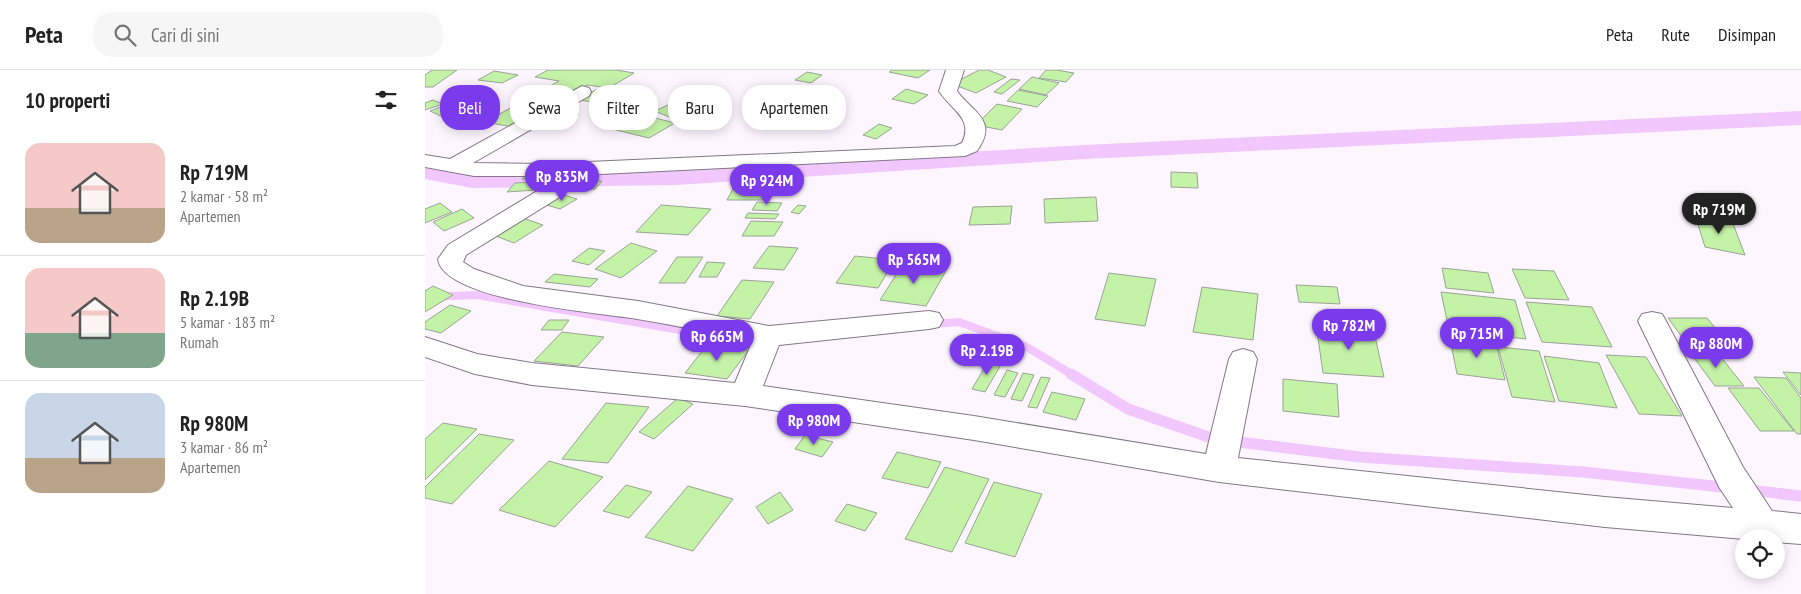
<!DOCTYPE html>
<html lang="id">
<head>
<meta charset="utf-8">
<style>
  body { margin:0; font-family:"PT Sans Narrow",sans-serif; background:#f6f6f6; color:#222; height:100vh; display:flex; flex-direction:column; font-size:19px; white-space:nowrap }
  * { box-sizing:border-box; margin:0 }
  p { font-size:16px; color:#767676 }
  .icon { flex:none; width:28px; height:28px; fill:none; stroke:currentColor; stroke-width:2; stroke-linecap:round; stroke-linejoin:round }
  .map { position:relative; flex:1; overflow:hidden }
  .side { display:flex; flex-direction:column; background:#fff; width:425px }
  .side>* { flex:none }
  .banner { position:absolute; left:15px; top:15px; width:475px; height:45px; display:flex; gap:10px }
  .fabs { position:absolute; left:1310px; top:459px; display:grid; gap:10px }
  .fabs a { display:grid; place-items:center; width:50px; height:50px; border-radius:50%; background:#fff; box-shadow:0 2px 12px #0003; font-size:25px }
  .price { position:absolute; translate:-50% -42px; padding:0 11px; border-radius:18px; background:#7c3aed; color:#fff; font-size:16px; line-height:32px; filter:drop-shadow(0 1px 2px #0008) }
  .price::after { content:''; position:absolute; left:50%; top:30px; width:15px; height:11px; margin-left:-8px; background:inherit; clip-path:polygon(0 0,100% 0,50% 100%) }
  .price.on { background:#222; color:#fff }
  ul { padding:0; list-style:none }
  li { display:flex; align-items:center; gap:15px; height:125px; padding:0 25px }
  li+li { border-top:1px solid #e0e0e0 }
  li span { display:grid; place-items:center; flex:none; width:140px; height:100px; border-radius:15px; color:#555 }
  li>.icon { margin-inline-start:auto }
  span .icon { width:60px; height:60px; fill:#fffc; stroke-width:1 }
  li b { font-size:21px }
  h2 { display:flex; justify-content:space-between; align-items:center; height:60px; padding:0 25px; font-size:21px }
  .pill { padding:0 18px; border-radius:20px; background:#fff; box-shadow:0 2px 12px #0003; font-size:18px; line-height:45px }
  .pill.on { background:#7c3aed; color:#fff }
  header { display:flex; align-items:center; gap:30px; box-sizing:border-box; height:70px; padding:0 25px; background:#fff; border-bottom:1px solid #e0e0e0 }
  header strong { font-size:24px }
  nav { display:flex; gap:28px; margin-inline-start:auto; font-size:18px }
  .search { width:350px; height:45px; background:#f6f6f6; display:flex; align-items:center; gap:12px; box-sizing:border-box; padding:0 18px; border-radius:20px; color:#767676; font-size:19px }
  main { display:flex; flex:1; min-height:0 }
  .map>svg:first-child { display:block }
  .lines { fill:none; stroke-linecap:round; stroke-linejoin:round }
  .stream-far1 { stroke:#f2c7fe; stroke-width:8 }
  .stream { stroke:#f2c7fe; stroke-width:11 }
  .canal { fill:#f2c7fe; fill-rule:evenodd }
  .building { fill:#c4f2a7; stroke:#9aa395 }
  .minor-casing { stroke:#837886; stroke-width:2 }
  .minor { fill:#fff; fill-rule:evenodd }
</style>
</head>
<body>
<header>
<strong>Peta</strong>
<div class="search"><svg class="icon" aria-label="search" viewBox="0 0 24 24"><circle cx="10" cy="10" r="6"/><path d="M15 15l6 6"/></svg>Cari di sini</div>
<nav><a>Peta</a><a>Rute</a><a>Disimpan</a></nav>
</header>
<main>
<section class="side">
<h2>10 properti<svg class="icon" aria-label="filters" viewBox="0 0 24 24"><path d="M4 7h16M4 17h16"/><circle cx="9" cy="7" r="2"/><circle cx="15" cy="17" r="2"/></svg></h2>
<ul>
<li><span style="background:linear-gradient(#f6c9c9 65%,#b9a48a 0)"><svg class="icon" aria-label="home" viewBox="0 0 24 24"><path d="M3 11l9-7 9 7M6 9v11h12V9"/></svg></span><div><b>Rp 719M</b><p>2 kamar · 58 m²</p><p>Apartemen</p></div></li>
<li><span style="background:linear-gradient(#f6c9c9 65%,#7fa58c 0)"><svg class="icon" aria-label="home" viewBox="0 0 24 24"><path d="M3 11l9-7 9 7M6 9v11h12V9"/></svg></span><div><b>Rp 2.19B</b><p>5 kamar · 183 m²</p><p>Rumah</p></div></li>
<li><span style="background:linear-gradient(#c9d6e8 65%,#b9a48a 0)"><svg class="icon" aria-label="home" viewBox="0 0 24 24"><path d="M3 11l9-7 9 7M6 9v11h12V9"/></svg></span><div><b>Rp 980M</b><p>3 kamar · 86 m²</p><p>Apartemen</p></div></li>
</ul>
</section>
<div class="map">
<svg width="1376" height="524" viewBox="0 0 1376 524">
  <rect width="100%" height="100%" fill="#fdf6ff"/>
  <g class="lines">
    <g class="stream-far1">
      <path d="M0,227L52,225L278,264L317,275L337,273"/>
      <path d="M506,254L534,252L600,276L648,305"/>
    </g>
    <g class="stream">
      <path d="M646,304L703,339L789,369L935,387L1158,402L1306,418"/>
      <path d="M1324,420L1376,426"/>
    </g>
    <path class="canal" d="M1376,41V55L660,89L251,115L47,118L0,109V93L47,102L251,99L660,75Z"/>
  </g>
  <g class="building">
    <path d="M7,0H32L8,17H0V5Z"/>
    <path d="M123,0H191L209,3L184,18L162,15L88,57L60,52L134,11L110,7Z"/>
    <path d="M467,0H505L493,8L464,2Z"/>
    <path d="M554,0H563L581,7L551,23L527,14Z"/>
    <path d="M621,0H631L649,3L641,12L614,8Z"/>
    <path d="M69,1L93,5L77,13L53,10Z"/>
    <path d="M382,2L397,5L386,13L370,10Z"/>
    <path d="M607,7L634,13L621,25L594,19Z"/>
    <path d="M586,9L595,10L577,24L569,22Z"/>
    <path d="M172,19L193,21L174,33L154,30Z"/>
    <path d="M481,19L503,25L489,34L467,29Z"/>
    <path d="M593,20L623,26L612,37L582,31Z"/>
    <path d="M371,29L398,38L374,51L348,42Z"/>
    <path d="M8,30L18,34L0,40V33Z"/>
    <path d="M249,32L270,41L251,50L230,41Z"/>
    <path d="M23,34L38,41L20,48L5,41Z"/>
    <path d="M572,34L597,39L577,60L551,55Z"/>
    <path d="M136,40L154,44L130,57L112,52Z"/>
    <path d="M202,41L250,53L224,68L175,56Z"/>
    <path d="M454,54L467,58L451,69L438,65Z"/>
    <path d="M126,102L121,108L97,109L102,103Z"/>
    <path d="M746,102L772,103L773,118L746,117Z"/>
    <path d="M177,111L170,119L146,120L153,112Z"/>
    <path d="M118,112L111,120L82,122L90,113Z"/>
    <path d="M310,115H347L339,130H302Z"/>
    <path d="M139,125L152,129L135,139L122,135Z"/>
    <path d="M671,127L673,151L620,153L619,129Z"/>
    <path d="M332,132L357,133L352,141L327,140Z"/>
    <path d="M15,133L27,142L0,153V139Z"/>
    <path d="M236,135L286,139L263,165L211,162Z"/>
    <path d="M373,135L381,136L374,144L366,142Z"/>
    <path d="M587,136L585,154L544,155L548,137Z"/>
    <path d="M37,139L49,148L19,161L8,152Z"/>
    <path d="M323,143L354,144L350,149L320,148Z"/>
    <path d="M1270,145L1307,151L1320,185L1280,177Z"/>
    <path d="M98,148L118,155L89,173L68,165Z"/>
    <path d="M326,151L358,152L349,166H317Z"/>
    <path d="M206,173L232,181L196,208L170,199Z"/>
    <path d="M344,176L373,178L359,200L328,198Z"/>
    <path d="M164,178L180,181L164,195L147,191Z"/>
    <path d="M430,186L470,190L453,218L411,213Z"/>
    <path d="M252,187H278L260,213H234Z"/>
    <path d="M282,192L300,193L292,207H274Z"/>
    <path d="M478,194L522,199L501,236L455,230Z"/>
    <path d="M1017,198L1063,203L1069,223L1021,218Z"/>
    <path d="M1087,199L1129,201L1144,230L1100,228Z"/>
    <path d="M684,203L731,209L720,256L670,249Z"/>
    <path d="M129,204L173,209L165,217L120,212Z"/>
    <path d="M317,210L349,212L325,249L292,246Z"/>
    <path d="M871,215L912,217L915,234L874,232Z"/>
    <path d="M8,216L28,225L0,242V221Z"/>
    <path d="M777,217L833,224L828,270L768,262Z"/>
    <path d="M1016,222L1090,230L1101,269L1024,260Z"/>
    <path d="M1101,232L1167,237L1187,277L1117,272Z"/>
    <path d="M25,235L46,241L16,263L0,259V252Z"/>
    <path d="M1243,248H1282L1307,278L1266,279Z"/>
    <path d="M124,250H144L137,260H116Z"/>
    <path d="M891,254L948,257L959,307L898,303Z"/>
    <path d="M137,262L179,267L153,296L109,291Z"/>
    <path d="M1025,269L1071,274L1080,310L1032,304Z"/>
    <path d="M282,275L323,281L302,309L260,303Z"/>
    <path d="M1073,277L1114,281L1130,332L1087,327Z"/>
    <path d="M1264,281H1291L1319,316H1290Z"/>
    <path d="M1181,285L1221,287L1257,346L1214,344Z"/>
    <path d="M1119,286L1174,293L1192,338L1134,331Z"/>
    <path d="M564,290L577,293L560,322L547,319Z"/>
    <path d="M582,300L593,303L580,327L569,325Z"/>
    <path d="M1358,302L1376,303V325Z"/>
    <path d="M598,303L609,305L597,331L586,329Z"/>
    <path d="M616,307L625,308L612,338L603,337Z"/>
    <path d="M1329,307L1361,308L1376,328V364H1372Z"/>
    <path d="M858,309L912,314L914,347L858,341Z"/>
    <path d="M1303,318H1334L1369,361H1335Z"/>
    <path d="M627,322L660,329L651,350L618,342Z"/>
    <path d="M253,328L268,334L229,369L214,362Z"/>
    <path d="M181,333L224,337L183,393L137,389Z"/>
    <path d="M18,353L52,359L0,410V369Z"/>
    <path d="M54,364L89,370L27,434L0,428V417Z"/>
    <path d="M380,365L408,372L397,387L370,379Z"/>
    <path d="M472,382L516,392L503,418L457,408Z"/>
    <path d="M124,391L178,407L130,457L74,440Z"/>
    <path d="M520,397L564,409L527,482L480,469Z"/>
    <path d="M569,412L617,424L590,487L540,473Z"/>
    <path d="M201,415L227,422L204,448L178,441Z"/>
    <path d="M263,416L308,429L268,481L220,467Z"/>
    <path d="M355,422L368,440L343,454L331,437Z"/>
    <path d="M422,434L452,443L440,461L410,451Z"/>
  </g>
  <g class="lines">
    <g class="minor-casing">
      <path id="minor" d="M521,0H539L532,21C548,43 574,50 552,81L540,86L155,105L138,125L41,185L38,192L49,199L98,216L213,231L344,256L504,241L514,243L518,250L514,257L504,259L354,275L338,316L549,346L781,384L804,289L808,282L818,279L828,282L832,289L813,388L1180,427L1308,438L1294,417L1213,251L1217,244L1227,242L1237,244L1241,251L1318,397L1347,441L1376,444V474L1351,472V468L1319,469L1180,457L794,412L549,370L320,336L107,315L50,304L0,287V267L52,284L107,293L310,313L327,272C289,264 251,255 212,249C176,243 18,231 13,189L23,175L122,115L130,106H49L0,97V85L25,89L157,16L164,18L166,22L164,26L48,93L117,94L530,76L537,73C549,48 526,40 514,21Z"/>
    </g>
    <use href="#minor" class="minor"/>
  </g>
</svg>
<div class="fabs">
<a><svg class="icon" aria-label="locate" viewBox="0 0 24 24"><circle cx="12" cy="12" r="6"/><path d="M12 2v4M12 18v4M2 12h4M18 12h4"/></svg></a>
</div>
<b class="price" style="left:137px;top:132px">Rp 835M</b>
<b class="price" style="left:342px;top:136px">Rp 924M</b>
<b class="price on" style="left:1294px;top:165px">Rp 719M</b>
<b class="price" style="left:489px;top:215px">Rp 565M</b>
<b class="price" style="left:924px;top:281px">Rp 782M</b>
<b class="price" style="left:1052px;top:289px">Rp 715M</b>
<b class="price" style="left:292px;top:292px">Rp 665M</b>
<b class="price" style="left:1291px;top:299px">Rp 880M</b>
<b class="price" style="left:562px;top:306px">Rp 2.19B</b>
<b class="price" style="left:389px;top:376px">Rp 980M</b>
<div class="banner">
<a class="pill on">Beli</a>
<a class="pill">Sewa</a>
<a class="pill">Filter</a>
<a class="pill">Baru</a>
<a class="pill">Apartemen</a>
</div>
</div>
</main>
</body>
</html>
